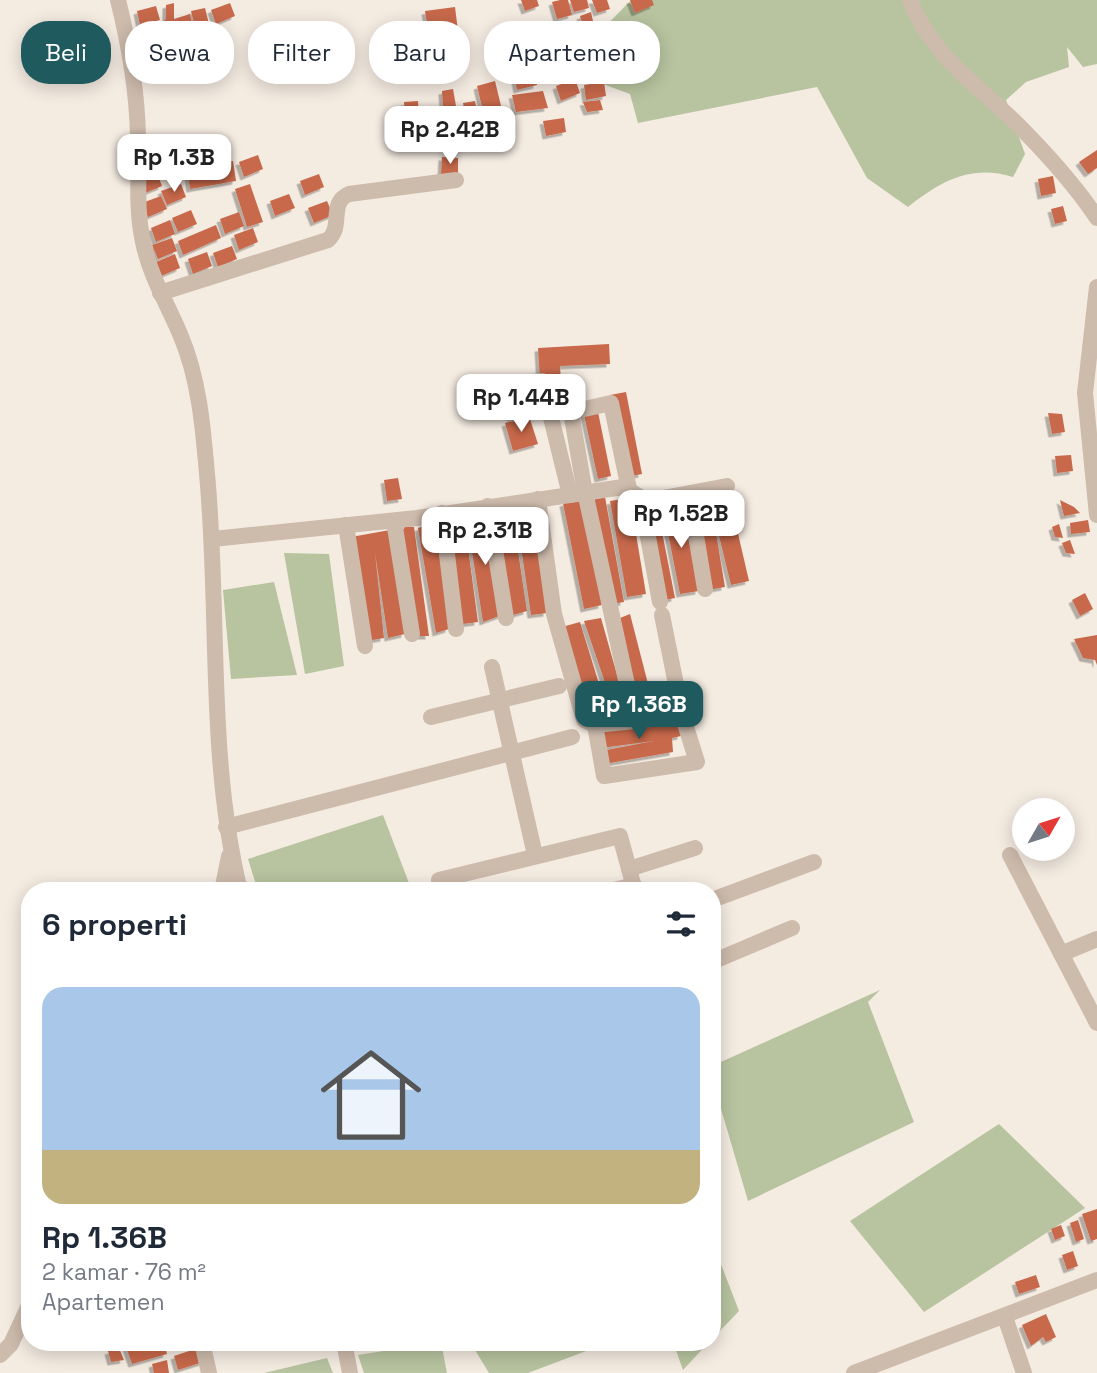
<!DOCTYPE html>
<html lang="id">
<head>
<meta charset="utf-8">
<style>
  body { margin:0; font-family:"Space Grotesk",sans-serif; background:#f6f6f7; color:#1f2937; height:100vh; display:flex; flex-direction:column; font-size:26px; white-space:nowrap }
  * { box-sizing:border-box; margin:0 }
  p { font-size:23px; color:#747a83 }
  .icon { flex:none; width:38px; height:38px; fill:none; stroke:currentColor; stroke-width:2; stroke-linecap:round; stroke-linejoin:round }
  .map { position:relative; flex:1; overflow:hidden }
  .details { position:absolute; left:21px; top:882px; width:700px; height:469px; display:flex; flex-direction:column; background:#fff; border-radius:28px; box-shadow:0 4px 18px #0003 }
  .details>* { flex:none }
  .guide { position:absolute; left:21px; top:21px; width:700px; height:63px; display:flex; gap:14px }
  .needle { width:46px; rotate:51deg }
  .buttons { position:absolute; left:1012px; top:798px; display:grid; gap:14px }
  .buttons a { display:grid; place-items:center; width:63px; height:63px; border-radius:50%; background:#fff; box-shadow:0 4px 18px #0003; font-size:35px }
  .price { position:absolute; translate:-50% -60px; padding:0 16px; border-radius:14px; background:#fff; color:#222; font-size:23px; line-height:46px; filter:drop-shadow(0 2px 4px #0008) }
  .price::after { content:''; position:absolute; left:50%; top:42px; width:21px; height:16px; margin-left:-10px; background:inherit; clip-path:polygon(0 0,100% 0,50% 100%) }
  .price.on { background:#1f5a5e; color:#fff }
  ul { padding:0; list-style:none }
  li { display:grid; align-content:center; gap:14px; height:371px; padding:0 21px }
  li span { display:grid; place-items:center; height:217px; border-radius:21px; color:#555 }
  li>.icon { margin-inline-start:auto }
  span .icon { width:126px; height:126px; fill:#fffc; stroke-width:1 }
  li b { font-size:30px }
  h2 { display:flex; justify-content:space-between; align-items:center; height:84px; padding:0 21px; font-size:30px }
  .tag { padding:0 24px; border-radius:28px; background:#fff; box-shadow:0 4px 18px #0003; font-size:24px; line-height:63px }
  .tag.on { background:#1f5a5e; color:#fff }
  .map>svg:first-child { display:block }
  .green { fill:#b8c4a0 }
  .building { fill:#c8694b; filter:url(#shadow) }
  .lines { fill:none; stroke-linecap:round; stroke-linejoin:round }
  .minor { stroke:#cdbbac; stroke-width:16 }
</style>
</head>
<body>
<div class="map">
<svg width="1097" height="1373" viewBox="0 0 1097 1373">
  <defs>
    <filter id="shadow"><feDropShadow dx="-3.5" dy="3.5" stdDeviation="0" flood-color="#0004"/></filter>
  </defs>
  <rect width="100%" height="100%" fill="#f4ebe1"/>
  <g class="green">
    <path d="M631,0H1097V64L1083,67L1067,47L1069,67L1026,82L1006,100L1025,154L1013,177C971,164 941,181 908,207L867,178L817,87L638,123L630,94L589,79L598,34Z"/>
    <path d="M284,553L329,554L344,666L305,674Z"/>
    <path d="M274,582L297,675L231,679L223,590Z"/>
    <path d="M383,815L412,891H258L248,859Z"/>
    <path d="M880,990L868,1002L914,1122L748,1201L712,1078V1066Z"/>
    <path d="M999,1124L1085,1208L924,1312L850,1221Z"/>
    <path d="M712,1241L739,1311L712,1339Z"/>
    <path d="M441,1342L447,1373H364L358,1355Z"/>
    <path d="M470,1342H610L528,1373H489Z"/>
    <path d="M673,1342H709L683,1370Z"/>
    <path d="M327,1358L333,1373H264Z"/>
  </g>
  <g class="building">
    <path d="M521,0H537L539,6L525,11Z"/>
    <path d="M560,0H568L572,15L557,19L552,2Z"/>
    <path d="M570,0H587L589,8L574,12Z"/>
    <path d="M592,0H607L610,9L597,13Z"/>
    <path d="M630,0H652L654,5L635,13Z"/>
    <path d="M174,3V19L190,14L194,33L180,35L174,23L164,29L160,24L166,19V5Z"/>
    <path d="M230,3L235,16L216,24L211,10Z"/>
    <path d="M156,6L160,20L140,25L137,11Z"/>
    <path d="M455,7L458,31L429,35L425,11Z"/>
    <path d="M205,8L210,28L196,31L191,11Z"/>
    <path d="M591,12L597,39L578,47L573,33L584,28L580,16Z"/>
    <path d="M572,39L574,50L562,52L559,41Z"/>
    <path d="M584,55L590,69L570,77L565,62Z"/>
    <path d="M535,70L537,85L517,90L514,75Z"/>
    <path d="M575,79L580,93L561,101L556,86Z"/>
    <path d="M495,81L502,110L484,115L477,86Z"/>
    <path d="M604,82L606,96L586,100L584,85Z"/>
    <path d="M453,89L456,106L443,107L442,91Z"/>
    <path d="M543,91L548,108L516,112L512,95Z"/>
    <path d="M600,100L603,110L587,112L583,102Z"/>
    <path d="M418,101L419,120L405,121L404,102Z"/>
    <path d="M475,101L477,111L465,113L463,103Z"/>
    <path d="M453,112L456,138L447,140L443,113Z"/>
    <path d="M564,118L566,132L546,136L543,121Z"/>
    <path d="M1097,150V168L1088,174L1079,162Z"/>
    <path d="M258,155L263,169L244,177L239,162Z"/>
    <path d="M442,157L458,158V174H441Z"/>
    <path d="M233,161L236,181L190,189L187,168Z"/>
    <path d="M157,173L162,186L143,194L138,180Z"/>
    <path d="M319,174L324,187L305,195L300,181Z"/>
    <path d="M1053,176L1056,193L1041,196L1038,179Z"/>
    <path d="M181,184L186,197L167,205L161,191Z"/>
    <path d="M250,184L263,222L247,227L235,189Z"/>
    <path d="M289,194L295,208L275,216L270,201Z"/>
    <path d="M161,196L167,209L148,217L142,203Z"/>
    <path d="M327,201L333,215L314,223L308,208Z"/>
    <path d="M1063,206L1067,221L1055,224L1051,209Z"/>
    <path d="M191,210L197,224L178,232L172,218Z"/>
    <path d="M239,212L244,226L225,234L220,219Z"/>
    <path d="M170,220L175,234L156,242L151,228Z"/>
    <path d="M216,225L221,238L183,255L178,241Z"/>
    <path d="M253,228L258,242L239,250L234,235Z"/>
    <path d="M172,238L177,251L158,259L152,245Z"/>
    <path d="M232,246L237,259L218,267L213,253Z"/>
    <path d="M207,252L212,266L193,274L188,259Z"/>
    <path d="M175,254L180,268L161,276L156,262Z"/>
    <path d="M609,344L610,364L560,366L562,397L541,398L538,348Z"/>
    <path d="M626,392L642,474L626,477L610,395Z"/>
    <path d="M597,407L611,476L598,479L583,410Z"/>
    <path d="M1048,413L1062,414L1065,432L1052,434Z"/>
    <path d="M529,416L538,444L513,451L505,423Z"/>
    <path d="M1071,455L1073,471L1057,473L1055,456Z"/>
    <path d="M398,478L402,499L387,501L384,480Z"/>
    <path d="M727,486L749,581L731,585L711,503L725,587L708,590L694,498Z"/>
    <path d="M605,497L624,602L612,604L592,500Z"/>
    <path d="M630,498L646,594L627,597L610,501Z"/>
    <path d="M580,499L602,605L584,609L563,503Z"/>
    <path d="M1060,500L1074,507L1080,513L1064,516Z"/>
    <path d="M682,505L699,591L680,594L663,508Z"/>
    <path d="M657,506L675,598L659,601L641,509Z"/>
    <path d="M533,508L547,613L531,615L516,513Z"/>
    <path d="M512,511L527,611L510,616L496,512Z"/>
    <path d="M474,516L488,518L502,615L483,622L467,520Z"/>
    <path d="M454,518H464L478,622L463,624L446,522Z"/>
    <path d="M441,520L449,629L436,633L418,528Z"/>
    <path d="M1088,520L1090,532L1071,534L1070,523Z"/>
    <path d="M1059,524L1063,538L1055,537L1052,527Z"/>
    <path d="M405,526L414,527L429,636H413L402,532Z"/>
    <path d="M390,530L405,634L388,638L375,553L384,638L366,641L351,537Z"/>
    <path d="M1070,540L1075,554L1066,553L1062,543Z"/>
    <path d="M1085,593L1093,609L1080,616L1072,600Z"/>
    <path d="M630,614L654,707H642L615,620Z"/>
    <path d="M601,618L627,710L615,712L584,621Z"/>
    <path d="M580,622L608,713L599,712L592,716L562,627Z"/>
    <path d="M1097,635V665L1095,660L1083,658L1074,639Z"/>
    <path d="M680,720L681,736L672,738L673,752L604,764L601,751L654,741L601,748L599,729Z"/>
    <path d="M1097,1209V1239L1091,1241L1082,1214Z"/>
    <path d="M1078,1220L1084,1239L1076,1242L1070,1223Z"/>
    <path d="M1061,1225L1065,1236L1055,1240L1051,1229Z"/>
    <path d="M1073,1251L1078,1266L1067,1270L1062,1255Z"/>
    <path d="M1036,1275L1040,1287L1019,1294L1015,1282Z"/>
    <path d="M1046,1314L1056,1337L1046,1342L1043,1337L1031,1346L1022,1325Z"/>
    <path d="M137,1342H164L167,1354L132,1364L126,1347Z"/>
    <path d="M119,1348L124,1360L111,1362L108,1351Z"/>
    <path d="M198,1348L203,1362L178,1370L174,1356Z"/>
    <path d="M167,1360L169,1373H154L152,1364Z"/>
  </g>
  <g class="lines">
    <g class="minor">
      <path d="M118,0C129,44 137,90 138,136C140,172 135,206 143,242C150,276 167,303 180,334C199,378 203,427 207,474C220,613 207,755 240,891"/>
      <path d="M910,0C931,56 977,84 1017,124C1046,153 1074,184 1097,218"/>
      <path d="M1097,287L1085,393L1097,515"/>
      <path d="M160,293L328,240C344,226 328,203 349,194L456,180"/>
      <path d="M500,385L542,381L570,495"/>
      <path d="M511,414L549,407"/>
      <path d="M584,487L571,412L611,403L629,489"/>
      <path d="M689,494L705,589"/>
      <path d="M538,499L554,614L584,720L595,725L635,721L585,492"/>
      <path d="M641,499L660,602"/>
      <path d="M488,506L506,618"/>
      <path d="M442,513L456,629"/>
      <path d="M394,521L412,634"/>
      <path d="M346,525L365,646"/>
      <path d="M213,539L417,518L623,487L647,501L727,486"/>
      <path d="M492,667L535,855"/>
      <path d="M431,717L559,686"/>
      <path d="M635,721L682,714L662,615"/>
      <path d="M595,725L604,776L697,762L682,714"/>
      <path d="M226,827L572,737"/>
      <path d="M1010,855L1097,1023"/>
      <path d="M629,869L695,848"/>
      <path d="M439,880L620,836L635,891"/>
      <path d="M222,891L229,856"/>
      <path d="M610,891L634,885"/>
      <path d="M712,900L814,862"/>
      <path d="M1061,954L1097,939"/>
      <path d="M712,962L792,928"/>
      <path d="M1005,1317L1024,1373"/>
      <path d="M202,1342L209,1373"/>
      <path d="M344,1342L350,1373"/>
      <path d="M0,1355L11,1344L30,1303"/>
      <path d="M854,1373L1097,1280"/>
    </g>
  </g>
</svg>
<div class="buttons">
<a><svg class="needle" viewBox="-14 -14 28 28"><path d="M0-13l5 13h-10z" fill="#e53935"/><path d="M0 13l5-13h-10z" fill="#747a83"/></svg></a>
</div>
<b class="price" style="left:450px;top:166px">Rp 2.42B</b>
<b class="price" style="left:174px;top:194px">Rp 1.3B</b>
<b class="price" style="left:521px;top:434px">Rp 1.44B</b>
<b class="price" style="left:681px;top:550px">Rp 1.52B</b>
<b class="price" style="left:485px;top:567px">Rp 2.31B</b>
<b class="price on" style="left:639px;top:741px">Rp 1.36B</b>
<div class="guide">
<a class="tag on">Beli</a>
<a class="tag">Sewa</a>
<a class="tag">Filter</a>
<a class="tag">Baru</a>
<a class="tag">Apartemen</a>
</div>
<section class="details">
<h2>6 properti<svg class="icon" aria-label="filters" viewBox="0 0 24 24"><path d="M4 7h16M4 17h16"/><circle cx="9" cy="7" r="2"/><circle cx="15" cy="17" r="2"/></svg></h2>
<ul>
<li><span style="background:linear-gradient(#a9c7e8 75%,#c2b280 0)"><svg class="icon" aria-label="home" viewBox="0 0 24 24"><path d="M3 11l9-7 9 7M6 9v11h12V9"/></svg></span><div><b>Rp 1.36B</b><p>2 kamar · 76 m²</p><p>Apartemen</p></div></li>
</ul>
</section>
</div>
</body>
</html>
